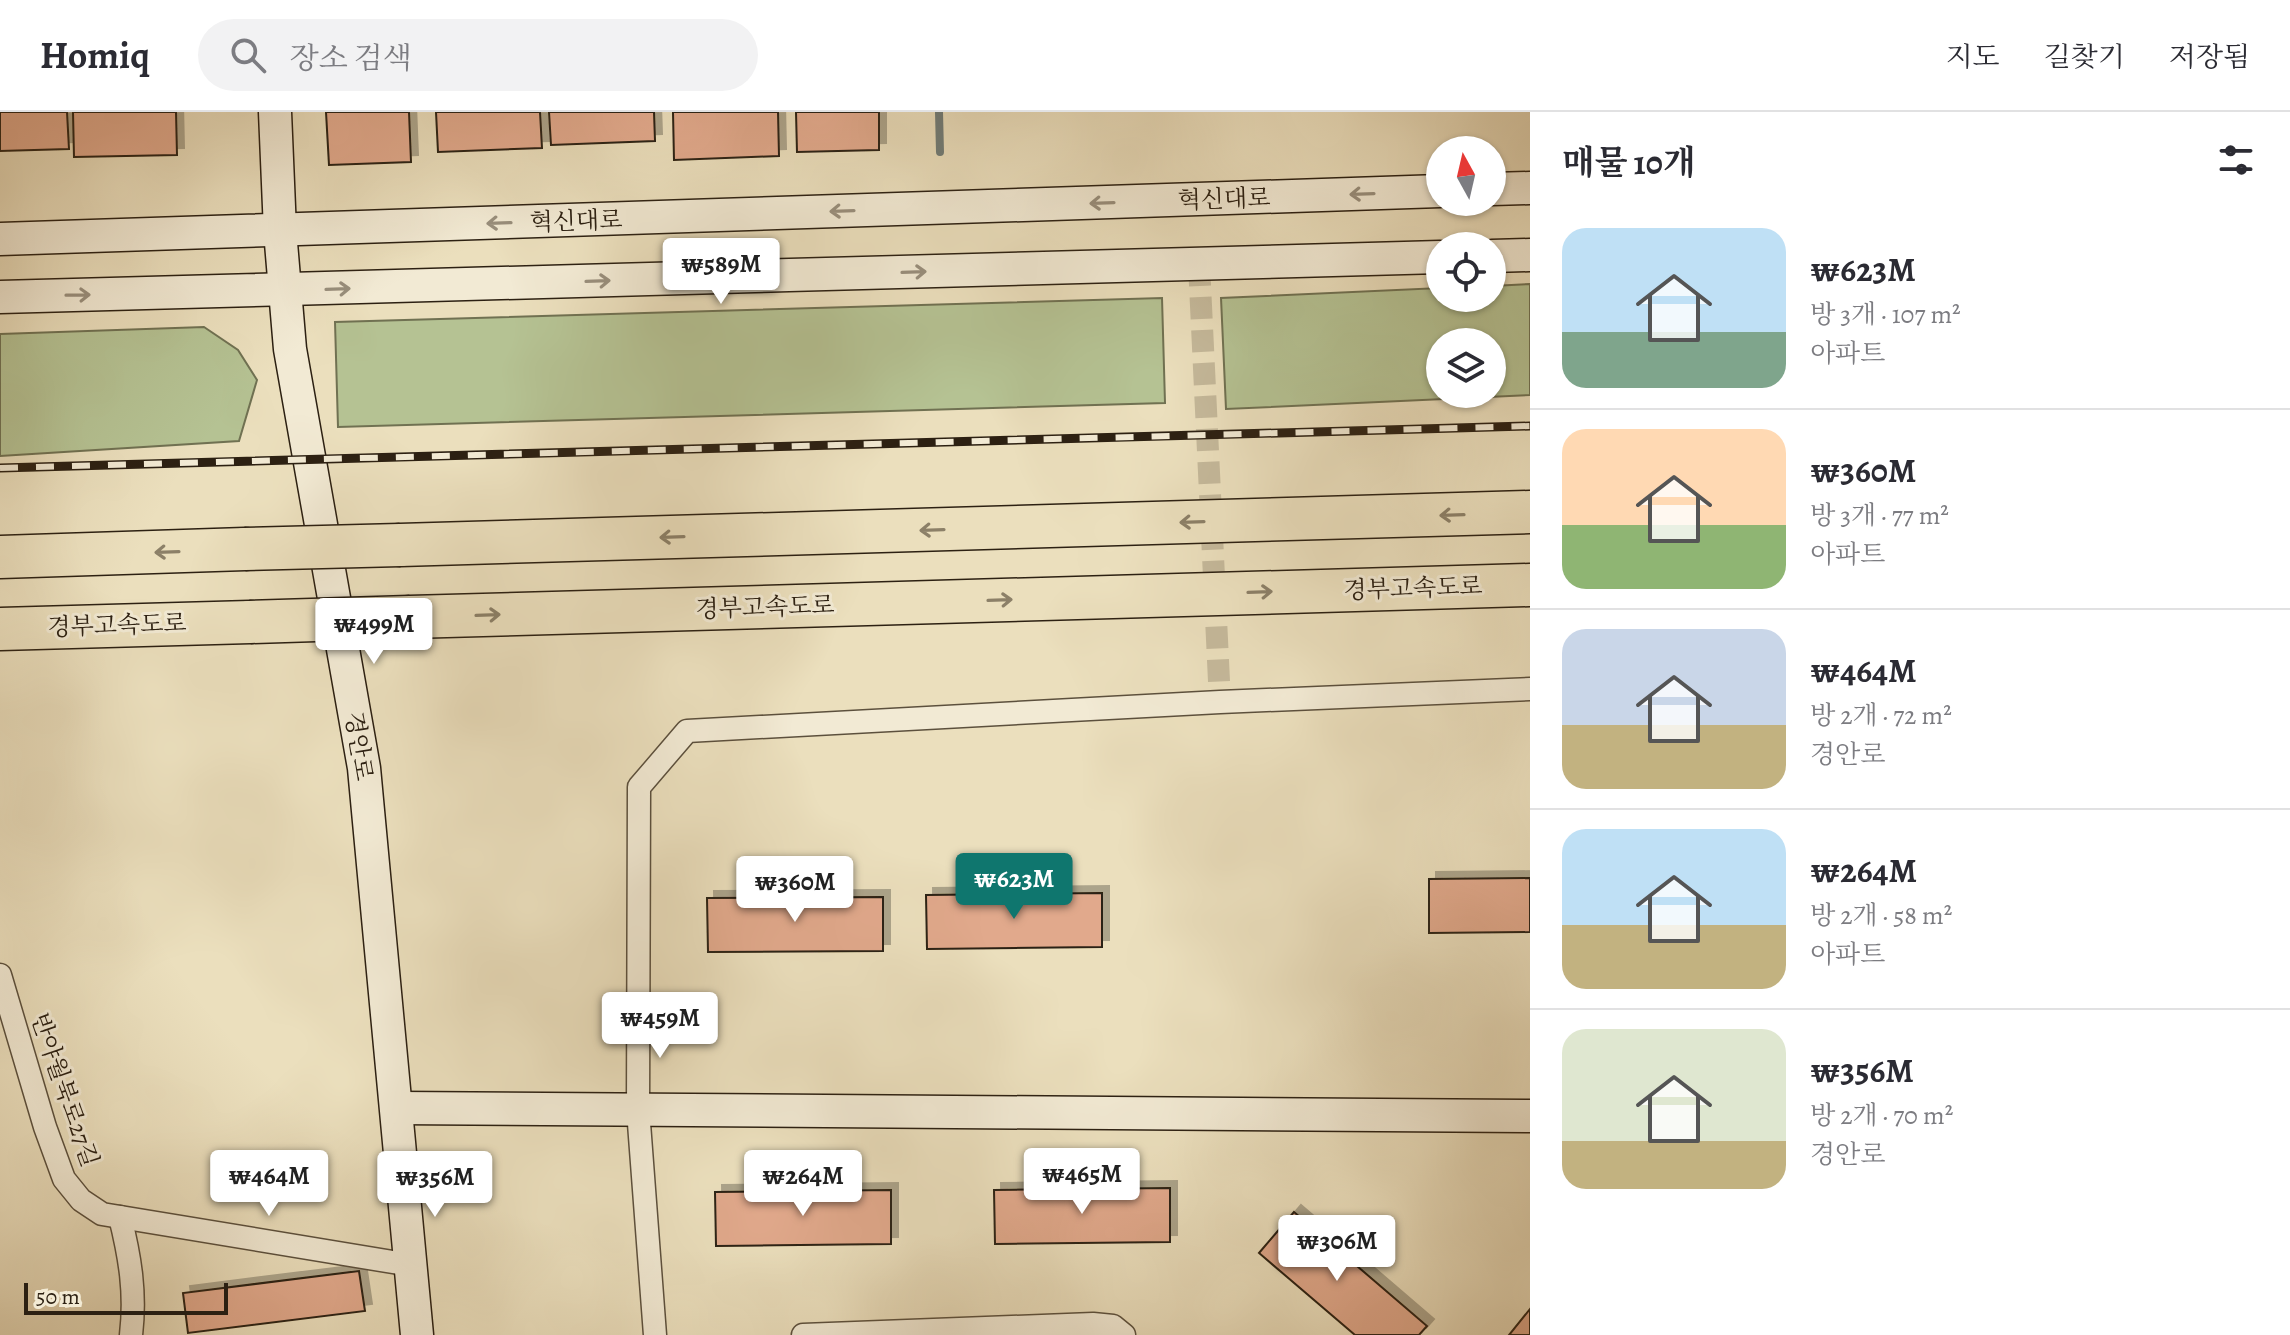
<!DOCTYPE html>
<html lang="ko">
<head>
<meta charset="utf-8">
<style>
  body { margin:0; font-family:Alegreya,"Noto Serif KR",serif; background:#f2f2f3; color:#2b2b33; height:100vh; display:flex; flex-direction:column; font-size:30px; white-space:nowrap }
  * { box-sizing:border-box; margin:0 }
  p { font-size:26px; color:#7c7c81 }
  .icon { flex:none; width:44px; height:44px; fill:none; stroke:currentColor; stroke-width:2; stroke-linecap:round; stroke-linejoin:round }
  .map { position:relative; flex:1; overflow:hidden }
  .side { display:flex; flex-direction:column; background:#fff; width:760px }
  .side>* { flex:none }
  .needle { width:52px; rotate:352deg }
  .controls { position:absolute; left:1426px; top:24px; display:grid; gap:16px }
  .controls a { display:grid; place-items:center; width:80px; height:80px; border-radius:50%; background:#fff; box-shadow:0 2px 6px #0004; font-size:40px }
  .scale { position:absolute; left:24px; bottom:20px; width:204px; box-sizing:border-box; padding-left:8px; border:4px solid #2c2012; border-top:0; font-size:22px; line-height:28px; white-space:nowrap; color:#2c2012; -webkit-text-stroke:6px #f2ead4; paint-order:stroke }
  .price { position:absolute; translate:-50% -68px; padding:0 18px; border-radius:8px; background:#fff; color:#222; font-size:26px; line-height:52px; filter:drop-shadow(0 2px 4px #0008) }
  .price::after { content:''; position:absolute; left:50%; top:48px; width:24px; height:18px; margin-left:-12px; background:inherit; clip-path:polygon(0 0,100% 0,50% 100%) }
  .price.active { background:#0f766e; color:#fff }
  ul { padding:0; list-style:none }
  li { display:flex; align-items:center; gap:24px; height:200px; padding:0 32px }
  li+li { border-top:2px solid #e1e1e2 }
  li span { display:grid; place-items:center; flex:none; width:224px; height:160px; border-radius:24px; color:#555 }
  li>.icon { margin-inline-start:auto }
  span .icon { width:96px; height:96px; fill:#fffc; stroke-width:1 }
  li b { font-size:34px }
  h2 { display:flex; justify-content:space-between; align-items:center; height:96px; padding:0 32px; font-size:34px }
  header { display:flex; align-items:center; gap:48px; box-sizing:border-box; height:112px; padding:0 40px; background:#fff; border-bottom:2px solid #e1e1e2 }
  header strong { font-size:38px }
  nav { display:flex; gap:44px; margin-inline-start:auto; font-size:28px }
  .search { width:560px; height:72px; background:#f2f2f3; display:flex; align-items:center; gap:20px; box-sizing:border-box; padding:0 28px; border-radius:44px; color:#7c7c81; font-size:30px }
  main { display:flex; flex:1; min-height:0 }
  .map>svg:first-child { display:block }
  .green { fill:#b5c293; stroke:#707152; stroke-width:2; fill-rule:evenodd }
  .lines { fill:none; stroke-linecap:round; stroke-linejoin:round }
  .stream { stroke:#707c78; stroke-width:8 }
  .building { fill:#e1a98c; stroke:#2c2012; stroke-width:2; filter:url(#shadow) }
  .street-tunnel { stroke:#c5b99b; stroke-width:22; stroke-dasharray:22 11; stroke-linecap:butt }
  .street-casing { stroke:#5c503d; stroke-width:25 }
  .secondary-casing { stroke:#2c2012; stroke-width:35 }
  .highway-casing { stroke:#2c2012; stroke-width:45 }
  .street { stroke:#f2ead4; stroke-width:22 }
  .secondary { stroke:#f2ead4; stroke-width:32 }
  .highway { stroke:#ebdfbd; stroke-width:42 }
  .rail-casing { stroke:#2c2012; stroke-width:9 }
  .rail { stroke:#f2ead4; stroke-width:6; stroke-dasharray:18; stroke-linecap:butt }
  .highway-bridge-casing { stroke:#2c2012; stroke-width:45; stroke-linecap:butt }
  .highway-bridge { stroke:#ebdfbd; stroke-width:42 }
  .oneway { stroke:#998f7d }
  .oneway2 { stroke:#8c8068 }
  .labels { text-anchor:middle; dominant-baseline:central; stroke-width:6; stroke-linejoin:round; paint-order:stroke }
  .street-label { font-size:24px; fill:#2c2012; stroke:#f2ead4 }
</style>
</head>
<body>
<header>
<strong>Homiq</strong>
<div class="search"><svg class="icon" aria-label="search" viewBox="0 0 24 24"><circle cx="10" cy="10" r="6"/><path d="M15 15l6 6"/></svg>장소 검색</div>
<nav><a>지도</a><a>길찾기</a><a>저장됨</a></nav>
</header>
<main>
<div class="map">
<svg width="1530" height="1223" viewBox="0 0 1530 1223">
  <defs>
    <filter id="shadow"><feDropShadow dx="7" dy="-7" stdDeviation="0" flood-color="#0004"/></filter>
  </defs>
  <rect width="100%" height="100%" fill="#ebdfbd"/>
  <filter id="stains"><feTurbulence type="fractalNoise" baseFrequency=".0025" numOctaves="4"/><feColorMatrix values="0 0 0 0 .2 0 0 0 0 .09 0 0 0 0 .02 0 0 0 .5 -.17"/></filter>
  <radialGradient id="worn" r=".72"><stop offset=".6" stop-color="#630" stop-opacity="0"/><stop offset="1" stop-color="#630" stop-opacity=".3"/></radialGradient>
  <g class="green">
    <path d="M1530,172V283L1226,297L1221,186L1440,176V186H1492V174ZM1440,230H1492V282H1440Z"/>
    <path d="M1162,186L1165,291L338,315L335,210Z"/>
    <path d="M204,215L238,238L257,268L239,329L0,344V222Z"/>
  </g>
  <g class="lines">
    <path class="stream" d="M939,0L940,40"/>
  </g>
  <g class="building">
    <path d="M0,0H67L69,37L0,39Z"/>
    <path d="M73,0H176L177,43L74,45Z"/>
    <path d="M326,0H409L411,50L329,53Z"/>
    <path d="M436,0H540L542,36L438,40Z"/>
    <path d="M549,0H654L655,29L551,33Z"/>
    <path d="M673,0H778L779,44L674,48Z"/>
    <path d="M796,0H879V38L797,40Z"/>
    <path d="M1530,766V820L1429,821V767Z"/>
    <path d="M1102,781V835L927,837L926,783Z"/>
    <path d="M883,785V839L708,840L707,786Z"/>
    <path d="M1170,1076V1130L995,1132L994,1078Z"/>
    <path d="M891,1078V1132L716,1134L715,1080Z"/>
    <path d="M1294,1100L1427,1214L1419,1223H1355L1259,1141Z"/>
    <path d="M359,1159L365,1199L188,1221L183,1181Z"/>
    <path d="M1530,1197V1223H1509Z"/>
  </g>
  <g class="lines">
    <path class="street-tunnel" d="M1199,152L1220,590"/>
    <g class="street-casing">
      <g id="street">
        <path d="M0,863L45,1015L64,1067L81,1088L102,1102L411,1153"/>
        <path d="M120,1105C130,1145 136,1181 131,1223"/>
        <path d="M655,1223L638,998L639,675L687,619L1220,590L1530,577"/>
        <path d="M803,1223L1093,1212L1113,1214L1124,1223"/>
      </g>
    </g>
    <g class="secondary-casing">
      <g id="secondary">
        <path d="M275,0L280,119L290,237L364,656L417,1223"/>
        <path d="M1492,77L1530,76"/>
        <path d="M0,127L1440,79"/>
        <path d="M1492,144L1530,143"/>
        <path d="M0,185L1440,145"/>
        <path d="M397,996L1530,1004"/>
      </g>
    </g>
    <g class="highway-casing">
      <g id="highway">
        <path d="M400,433L1530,400"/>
        <path d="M0,445L245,437"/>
        <path d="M410,505L1530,473"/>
        <path d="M0,517L250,510"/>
      </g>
    </g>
    <use href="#street" class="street"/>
    <use href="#secondary" class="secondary"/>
    <use href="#highway" class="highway"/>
    <g class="rail-casing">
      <path id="rail" d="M0,356L1530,314"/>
    </g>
    <use href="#rail" class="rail"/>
    <g class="highway-bridge-casing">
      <g id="highway-bridge">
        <path d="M245,437L400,433"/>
        <path d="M250,510L410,505"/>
      </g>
    </g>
    <use href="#highway-bridge" class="highway-bridge"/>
  </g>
  <defs><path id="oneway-shaft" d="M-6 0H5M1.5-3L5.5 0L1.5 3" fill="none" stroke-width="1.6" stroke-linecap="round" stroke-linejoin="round" transform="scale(2)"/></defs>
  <g class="oneway">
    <use href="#oneway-shaft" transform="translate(1362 82) rotate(178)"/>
    <use href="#oneway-shaft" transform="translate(1102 91) rotate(178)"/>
    <use href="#oneway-shaft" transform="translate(842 99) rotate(178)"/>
    <use href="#oneway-shaft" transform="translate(499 111) rotate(178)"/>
    <use href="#oneway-shaft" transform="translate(914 160) rotate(-2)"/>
    <use href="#oneway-shaft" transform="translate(598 169) rotate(-2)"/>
    <use href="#oneway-shaft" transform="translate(338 177) rotate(-2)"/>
    <use href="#oneway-shaft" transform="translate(78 183) rotate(-1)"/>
  </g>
  <g class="oneway2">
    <use href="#oneway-shaft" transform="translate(1452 403) rotate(178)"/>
    <use href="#oneway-shaft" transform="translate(1192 410) rotate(178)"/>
    <use href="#oneway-shaft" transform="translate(932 418) rotate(178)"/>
    <use href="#oneway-shaft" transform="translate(672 425) rotate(178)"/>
    <use href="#oneway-shaft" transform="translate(167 440) rotate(178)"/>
    <use href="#oneway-shaft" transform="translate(1260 480) rotate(-2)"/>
    <use href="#oneway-shaft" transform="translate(1000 488) rotate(-2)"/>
    <use href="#oneway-shaft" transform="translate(488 503) rotate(-2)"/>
  </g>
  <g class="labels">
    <g class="street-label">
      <text transform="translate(1224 87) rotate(-2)">혁신대로</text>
      <text transform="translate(576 109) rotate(-2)">혁신대로</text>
      <text transform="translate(1413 476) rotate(-2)">경부고속도로</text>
      <text transform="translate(765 495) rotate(-2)">경부고속도로</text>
      <text transform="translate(117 513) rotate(-2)">경부고속도로</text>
      <text transform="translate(359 634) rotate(81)">경안로</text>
      <text transform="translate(65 978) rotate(71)">반야월북로27길</text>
    </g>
  </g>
  <rect width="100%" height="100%" filter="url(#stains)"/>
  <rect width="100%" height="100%" fill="url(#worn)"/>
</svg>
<div class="controls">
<a><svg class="needle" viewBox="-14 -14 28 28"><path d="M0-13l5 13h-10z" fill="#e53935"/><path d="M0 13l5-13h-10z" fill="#7c7c81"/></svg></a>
<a><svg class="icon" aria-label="locate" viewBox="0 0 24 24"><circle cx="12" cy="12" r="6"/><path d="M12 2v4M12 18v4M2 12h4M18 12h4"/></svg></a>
<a><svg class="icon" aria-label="layers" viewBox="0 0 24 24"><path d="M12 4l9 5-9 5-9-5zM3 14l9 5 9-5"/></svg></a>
</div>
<div class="scale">50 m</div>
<b class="price" style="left:721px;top:194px">₩589M</b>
<b class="price" style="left:374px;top:554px">₩499M</b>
<b class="price active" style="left:1014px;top:809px">₩623M</b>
<b class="price" style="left:795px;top:812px">₩360M</b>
<b class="price" style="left:660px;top:948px">₩459M</b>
<b class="price" style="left:1082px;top:1104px">₩465M</b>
<b class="price" style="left:269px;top:1106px">₩464M</b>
<b class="price" style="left:803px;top:1106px">₩264M</b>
<b class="price" style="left:435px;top:1107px">₩356M</b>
<b class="price" style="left:1337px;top:1171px">₩306M</b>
</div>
<section class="side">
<h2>매물 10개<svg class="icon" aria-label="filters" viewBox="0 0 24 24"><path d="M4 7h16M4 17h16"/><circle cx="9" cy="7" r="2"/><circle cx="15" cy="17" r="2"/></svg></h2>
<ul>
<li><span style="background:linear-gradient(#bfe0f5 65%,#7fa58c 0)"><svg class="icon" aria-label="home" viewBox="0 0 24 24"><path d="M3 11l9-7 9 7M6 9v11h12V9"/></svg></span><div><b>₩623M</b><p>방 3개 · 107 m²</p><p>아파트</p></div></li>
<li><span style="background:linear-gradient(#ffd9b3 60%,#8fb573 0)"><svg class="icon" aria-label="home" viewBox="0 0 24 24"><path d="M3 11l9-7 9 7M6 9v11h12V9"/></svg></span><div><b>₩360M</b><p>방 3개 · 77 m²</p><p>아파트</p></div></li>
<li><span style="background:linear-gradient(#c9d6e8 60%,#c2b280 0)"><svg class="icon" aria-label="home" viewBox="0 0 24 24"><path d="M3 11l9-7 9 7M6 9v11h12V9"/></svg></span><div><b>₩464M</b><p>방 2개 · 72 m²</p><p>경안로</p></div></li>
<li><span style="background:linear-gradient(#bfe0f5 60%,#c2b280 0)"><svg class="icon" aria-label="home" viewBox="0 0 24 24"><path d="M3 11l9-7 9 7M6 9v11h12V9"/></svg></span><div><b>₩264M</b><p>방 2개 · 58 m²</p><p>아파트</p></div></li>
<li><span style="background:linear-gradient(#dfe7d0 70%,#c2b280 0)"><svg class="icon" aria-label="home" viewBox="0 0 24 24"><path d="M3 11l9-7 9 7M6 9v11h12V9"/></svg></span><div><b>₩356M</b><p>방 2개 · 70 m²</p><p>경안로</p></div></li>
</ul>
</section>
</main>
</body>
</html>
